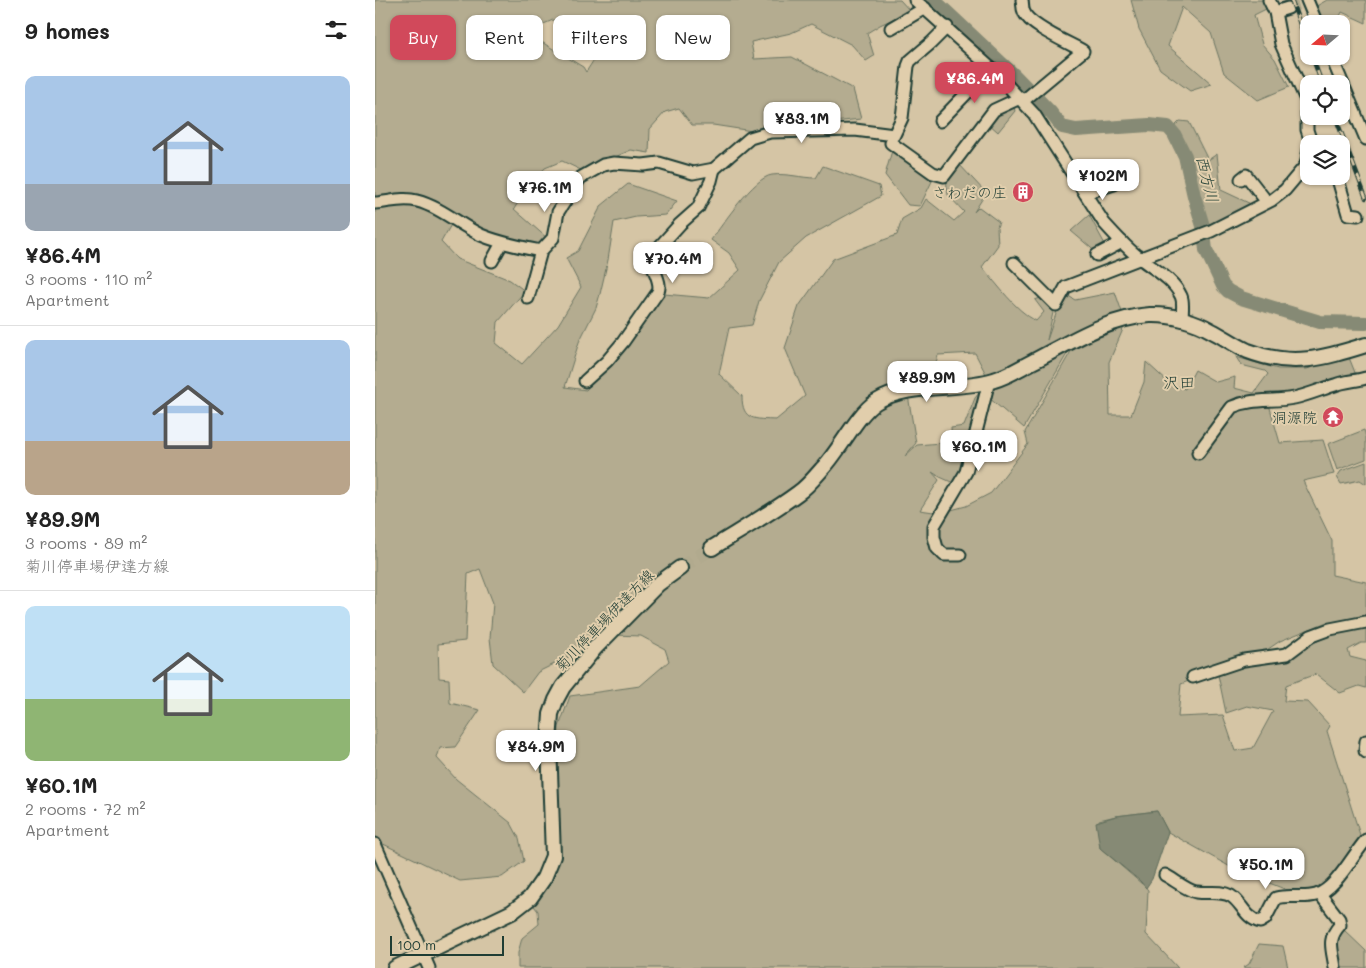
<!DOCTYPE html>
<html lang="en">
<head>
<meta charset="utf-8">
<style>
  body { margin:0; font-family:Mali,"Klee One",sans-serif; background:#f6f6f6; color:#222; height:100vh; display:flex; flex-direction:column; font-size:19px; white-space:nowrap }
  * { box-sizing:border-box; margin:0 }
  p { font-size:16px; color:#767676 }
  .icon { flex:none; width:28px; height:28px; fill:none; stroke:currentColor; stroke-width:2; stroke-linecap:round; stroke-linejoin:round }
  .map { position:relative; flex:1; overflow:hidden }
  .drawer { display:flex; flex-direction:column; background:#fff; width:375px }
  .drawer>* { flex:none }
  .banner { position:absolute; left:15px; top:15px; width:475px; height:45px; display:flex; gap:10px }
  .needle { width:32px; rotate:251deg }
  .buttons { position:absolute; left:925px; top:15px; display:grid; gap:10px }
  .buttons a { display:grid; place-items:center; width:50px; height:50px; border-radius:10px; background:#fff; box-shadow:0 1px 4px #0004; font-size:25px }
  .scale { position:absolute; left:15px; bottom:12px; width:114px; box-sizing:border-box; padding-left:5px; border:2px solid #1f3d34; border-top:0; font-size:14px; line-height:18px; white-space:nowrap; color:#1f3d34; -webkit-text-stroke:4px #e1ceac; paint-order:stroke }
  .price { position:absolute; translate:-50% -42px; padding:0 11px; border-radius:10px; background:#fff; color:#222; font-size:16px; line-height:32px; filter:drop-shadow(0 1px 2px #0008) }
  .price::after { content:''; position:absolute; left:50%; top:30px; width:15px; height:11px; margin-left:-8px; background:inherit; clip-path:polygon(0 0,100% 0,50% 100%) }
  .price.on { background:#d1495b; color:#fff }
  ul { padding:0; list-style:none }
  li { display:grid; align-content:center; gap:10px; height:265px; padding:0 25px }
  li+li { border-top:1px solid #e0e0e0 }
  li span { display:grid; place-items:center; height:155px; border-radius:10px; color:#555 }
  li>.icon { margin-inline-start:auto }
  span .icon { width:90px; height:90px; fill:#fffc; stroke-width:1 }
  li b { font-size:21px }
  h2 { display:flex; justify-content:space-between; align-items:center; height:60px; padding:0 25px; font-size:21px }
  .tag { padding:0 18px; border-radius:10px; background:#fff; box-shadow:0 1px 4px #0004; font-size:18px; line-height:45px }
  .tag.on { background:#d1495b; color:#fff }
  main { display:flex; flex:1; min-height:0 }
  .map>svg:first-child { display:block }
  .green { fill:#b4ac90; stroke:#6a7462; fill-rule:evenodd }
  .water { fill:#868a74; stroke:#5d6b5a }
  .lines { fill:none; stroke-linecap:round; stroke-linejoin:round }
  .river { stroke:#868a74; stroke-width:14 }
  .minor-tunnel { stroke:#b1aa8e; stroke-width:11; stroke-dasharray:11 5.5; stroke-linecap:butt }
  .major-tunnel { stroke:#b1aa8e; stroke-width:14; stroke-dasharray:14 7; stroke-linecap:butt }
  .minor-casing { stroke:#1f3d34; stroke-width:15 }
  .major-casing { stroke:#1f3d34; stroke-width:18 }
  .minor { stroke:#e1ceac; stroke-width:11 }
  .major { stroke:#e1ceac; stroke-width:14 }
  .rail-casing { stroke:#1f3d34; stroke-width:4.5 }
  .rail { stroke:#e1ceac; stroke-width:2.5; stroke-dasharray:8; stroke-linecap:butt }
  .labels { text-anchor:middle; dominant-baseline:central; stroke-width:4; stroke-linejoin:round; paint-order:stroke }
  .poi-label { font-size:15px; fill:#1f3d34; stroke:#e1ceac; text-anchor:end }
  .street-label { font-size:15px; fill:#1f3d34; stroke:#e1ceac }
  .water-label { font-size:16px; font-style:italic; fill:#29453a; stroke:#e1ceac }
  .neighbourhood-label { font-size:16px; fill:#1f3d34; stroke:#e1ceac }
</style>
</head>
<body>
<main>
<section class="drawer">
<h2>9 homes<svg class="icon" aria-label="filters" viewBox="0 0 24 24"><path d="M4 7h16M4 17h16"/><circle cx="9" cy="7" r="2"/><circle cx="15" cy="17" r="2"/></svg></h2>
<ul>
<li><span style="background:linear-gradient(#a9c7e8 70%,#9aa5b1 0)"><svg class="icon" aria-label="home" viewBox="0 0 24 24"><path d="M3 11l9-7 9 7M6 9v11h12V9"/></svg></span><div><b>¥86.4M</b><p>3 rooms · 110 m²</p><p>Apartment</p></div></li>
<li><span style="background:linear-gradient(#a9c7e8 65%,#b9a48a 0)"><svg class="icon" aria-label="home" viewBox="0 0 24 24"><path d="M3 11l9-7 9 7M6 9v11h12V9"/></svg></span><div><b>¥89.9M</b><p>3 rooms · 89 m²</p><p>菊川停車場伊達方線</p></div></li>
<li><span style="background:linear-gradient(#bfe0f5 60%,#8fb573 0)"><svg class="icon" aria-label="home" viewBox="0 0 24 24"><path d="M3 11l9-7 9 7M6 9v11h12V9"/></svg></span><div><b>¥60.1M</b><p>2 rooms · 72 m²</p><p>Apartment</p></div></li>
</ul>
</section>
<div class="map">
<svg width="991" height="968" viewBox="0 0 991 968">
  <rect width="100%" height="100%" fill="#d5c5a5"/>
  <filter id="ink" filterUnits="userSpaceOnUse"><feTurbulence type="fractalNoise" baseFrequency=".02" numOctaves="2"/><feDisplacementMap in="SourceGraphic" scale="10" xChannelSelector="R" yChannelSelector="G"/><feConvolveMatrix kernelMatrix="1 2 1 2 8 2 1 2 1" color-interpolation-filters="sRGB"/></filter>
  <g filter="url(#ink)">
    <g class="green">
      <path d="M0,0H525L535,11L505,25L492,33L499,56L491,61L477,45L436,24L416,33L376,42L379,59L417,57L478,89L486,119L377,131L338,125H317L304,108L290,112L275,129L274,153L256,150L208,171L187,161L170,168L153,187L139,209L173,239L171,243L160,246L77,223L66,242L82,259L135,280L150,291L123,322L121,343L147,364L183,325L206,287L191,258L203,251L226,206L253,184L302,201L291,215L261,217L239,222L233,260L225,294L221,308L204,342L190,387L211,390L265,328L283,292L289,294L334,298L365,270L354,253L336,240C348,224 379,177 397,175C412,173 426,178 441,178L448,166L504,186L506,196L431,238L404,262L384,301L377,325L354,328L344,374L367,396C367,421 380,419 401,420L430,396L410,348L424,306L458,259L522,235L527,219L546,208L551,199L579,221L589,212L573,195L571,178L583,163L611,193L599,212L604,207L624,222L622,227L623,245L607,267C623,285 640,310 661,321L669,312L660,300L668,297L679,308L672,340L683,308L690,294L700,300L740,292L748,315L613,378L600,353L563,355L556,384L532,389L541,443L530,456L542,445L577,442L576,428L589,426L600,398L608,388L583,485L565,477L557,472L564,480L545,510L565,513L591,506L616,493L653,444L650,432L699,346L728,333L749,327L734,362L735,415H756L769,382L771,362L795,384L810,389L820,370L841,382L860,377L859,388L879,393L893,374L890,371L866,365L861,357L903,369H932L973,355L983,380L879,401V394L878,401H893L905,443L948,440L959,474L928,481L957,541V575L991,582V619L966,625L952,622L905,641L880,658H908L967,629L991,624V643H986L973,650L975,657L991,661V688L984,686L965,693L941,674L911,685L909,701L933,702L955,726L952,731L986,838L970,865L946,891L912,890L859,869L793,832L782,811L741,816L724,820L725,848L767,884L765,881L773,890L771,934L803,968H143V953L147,938L164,924L163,911L155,901L174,886L185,853L182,770L184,727L195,696L265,686L294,661L290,649L266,636L238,635L163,672L148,692L118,664L115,638L118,603L105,569L93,574L90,641L63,644L64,678L74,679L75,703L105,710L80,747L65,748L62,758L81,779L136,823L144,838L149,861L127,877L85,881L0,840ZM178,20L197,24L233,38L211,72L208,67L150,32ZM842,670L851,713L872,706L898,711L878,748L860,751L848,715L803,717L806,684Z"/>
      <path d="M756,0H889L893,8L879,15L887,44L900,59L914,87L883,100L849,73L836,33L807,7L793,46L837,84L815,91L785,69L764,29Z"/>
      <path d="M952,0H991V23L967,12L961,24H946L938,8Z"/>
      <path d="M638,104L640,111L623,132L613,123L626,109Z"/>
      <path d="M805,121L814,122L833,160L842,154L846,190L878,205L833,228L822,200L812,154L799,127Z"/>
      <path d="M518,147L559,177L545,206L533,205L510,175Z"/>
      <path d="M714,215L732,248L722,253L696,231Z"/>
      <path d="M696,347L649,428L613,397L617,383Z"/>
      <path d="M989,430L991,437V459L962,470L953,444Z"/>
      <path d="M991,462V484L985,480L966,484L962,477L966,471Z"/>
      <path d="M968,929L991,951V968H967L960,941Z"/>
      <path d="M884,944L908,946L913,968H868L874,964Z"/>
    </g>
    <path class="water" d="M782,811L793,832L777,879L771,888L765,881L725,848L721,822L741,816Z"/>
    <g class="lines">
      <path class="river" d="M559,0L638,74L676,113L687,127L701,130L774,125L793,127L799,134L810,156L819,196L828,226L831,250L848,286L853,291L866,298L945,322L991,323"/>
      <path class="minor-tunnel" d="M913,8L925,4"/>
      <path class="major-tunnel" d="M305,568L337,548"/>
      <g class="minor-casing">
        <g id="minor">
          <path d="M540,0L618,70L659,114L729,223C741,236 752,249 766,259C780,270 798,279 806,296C809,302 807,312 807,319"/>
          <path d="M647,0C648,4 647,8 649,12C654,26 694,43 708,51L648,101"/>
          <path d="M894,0L900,12L906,44L932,102V130L935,139V144"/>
          <path d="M932,0L942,24"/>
          <path d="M900,12L913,8"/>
          <path d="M516,28L550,8"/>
          <path d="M956,56L991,139"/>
          <path d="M565,121L616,68"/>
          <path d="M516,143L558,173L569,176L619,110L645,98"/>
          <path d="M962,176L973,214L983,215"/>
          <path d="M866,179L871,175L892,202"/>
          <path d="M710,193L739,184"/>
          <path d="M0,203C14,202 28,197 42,201C65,207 85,225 106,235C125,243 145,247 166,251L178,238L183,212L205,178L228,165L239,163L268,165L284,163L318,173L339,169L375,138L395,132L480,130L519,135L527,118L533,66L535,61L556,43L572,27"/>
          <path d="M722,255L747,242"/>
          <path d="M117,261L127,243"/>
          <path d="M639,263L681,305L691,287L836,231L897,200L910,190L931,165L934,150"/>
          <path d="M153,298L166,251"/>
          <path d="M210,381L232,361L248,342L283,292C288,280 274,268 277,255L305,224L323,208L336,181L339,169"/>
          <path d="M823,453L857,407C877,398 898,402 919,398C933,395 947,389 960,385C970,381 981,381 991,378"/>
          <path d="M585,555H569L562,548L559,537V526L591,472L614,381"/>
          <path d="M818,677L869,660L912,654L936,636L955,629L991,622"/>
          <path d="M991,741L990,751L991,752"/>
          <path d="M0,844L54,968"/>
          <path d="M790,875C798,879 813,891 821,892C833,894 844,890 856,896C867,903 870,918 885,922L890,919L901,898C915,894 927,899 941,895C961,889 977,856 991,840"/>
          <path d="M945,894L964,919L965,925C951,940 958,950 960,968"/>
        </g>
      </g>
      <g class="major-casing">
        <g id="major">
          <path d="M337,548C366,530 396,513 423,493C432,487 440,477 447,469C464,452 482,414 501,402C532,382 584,391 619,380C633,376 645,368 657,362C694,343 732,318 775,315C795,314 820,321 837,331C849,337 861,346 873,351C917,368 949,358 991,345"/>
          <path d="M20,968L137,912L155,898L169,878L178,856L174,743L176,714L181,700L188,687L220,648L283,584L305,568"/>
        </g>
      </g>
      <use href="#minor" class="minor"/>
      <use href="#major" class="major"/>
      <g class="rail-casing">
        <g id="rail">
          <path d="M916,0L934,48"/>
          <path d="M937,56L947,84"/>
          <path d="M960,116L991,198"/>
        </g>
      </g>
      <use href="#rail" class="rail"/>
    </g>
  </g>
  <defs>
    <g id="building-disc" transform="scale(1.125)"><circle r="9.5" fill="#d1495b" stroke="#e1ceac"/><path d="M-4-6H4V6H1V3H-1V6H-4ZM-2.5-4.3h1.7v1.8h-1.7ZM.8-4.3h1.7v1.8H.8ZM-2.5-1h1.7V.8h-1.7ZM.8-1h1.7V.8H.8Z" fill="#fff"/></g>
    <g id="temple-disc" transform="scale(1.125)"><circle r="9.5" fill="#d1495b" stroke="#e1ceac"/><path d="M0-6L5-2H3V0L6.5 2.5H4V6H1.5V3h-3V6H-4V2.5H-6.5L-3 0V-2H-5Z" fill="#fff"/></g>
  </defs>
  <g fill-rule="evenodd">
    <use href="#building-disc" x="648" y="192"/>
    <use href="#temple-disc" x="958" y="417"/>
  </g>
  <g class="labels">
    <g class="poi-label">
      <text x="632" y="192">さわだの庄</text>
      <text x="942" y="417">洞源院</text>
    </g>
    <g class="street-label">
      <text transform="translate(229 620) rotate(-46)">菊川停車場伊達方線</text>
    </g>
    <g class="water-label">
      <text transform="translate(833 179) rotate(76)">西方川</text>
    </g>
    <g class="neighbourhood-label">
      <text x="804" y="381">沢田</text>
    </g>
  </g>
</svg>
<div class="buttons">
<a><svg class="needle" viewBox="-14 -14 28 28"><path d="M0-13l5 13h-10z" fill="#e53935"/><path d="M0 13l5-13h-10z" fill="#767676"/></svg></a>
<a><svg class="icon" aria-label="locate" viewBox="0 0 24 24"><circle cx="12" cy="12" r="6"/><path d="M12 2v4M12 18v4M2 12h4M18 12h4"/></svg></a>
<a><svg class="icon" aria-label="layers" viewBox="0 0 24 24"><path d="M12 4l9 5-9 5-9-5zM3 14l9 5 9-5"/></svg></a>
</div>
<div class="scale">100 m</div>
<b class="price on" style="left:600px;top:104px">¥86.4M</b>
<b class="price" style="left:427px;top:144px">¥83.1M</b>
<b class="price" style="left:728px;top:201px">¥102M</b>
<b class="price" style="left:170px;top:213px">¥76.1M</b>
<b class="price" style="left:298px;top:284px">¥70.4M</b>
<b class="price" style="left:552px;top:403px">¥89.9M</b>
<b class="price" style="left:604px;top:472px">¥60.1M</b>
<b class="price" style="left:161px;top:772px">¥84.9M</b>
<b class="price" style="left:891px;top:890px">¥50.1M</b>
<div class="banner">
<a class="tag on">Buy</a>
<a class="tag">Rent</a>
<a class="tag">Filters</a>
<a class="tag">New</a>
</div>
</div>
</main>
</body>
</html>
